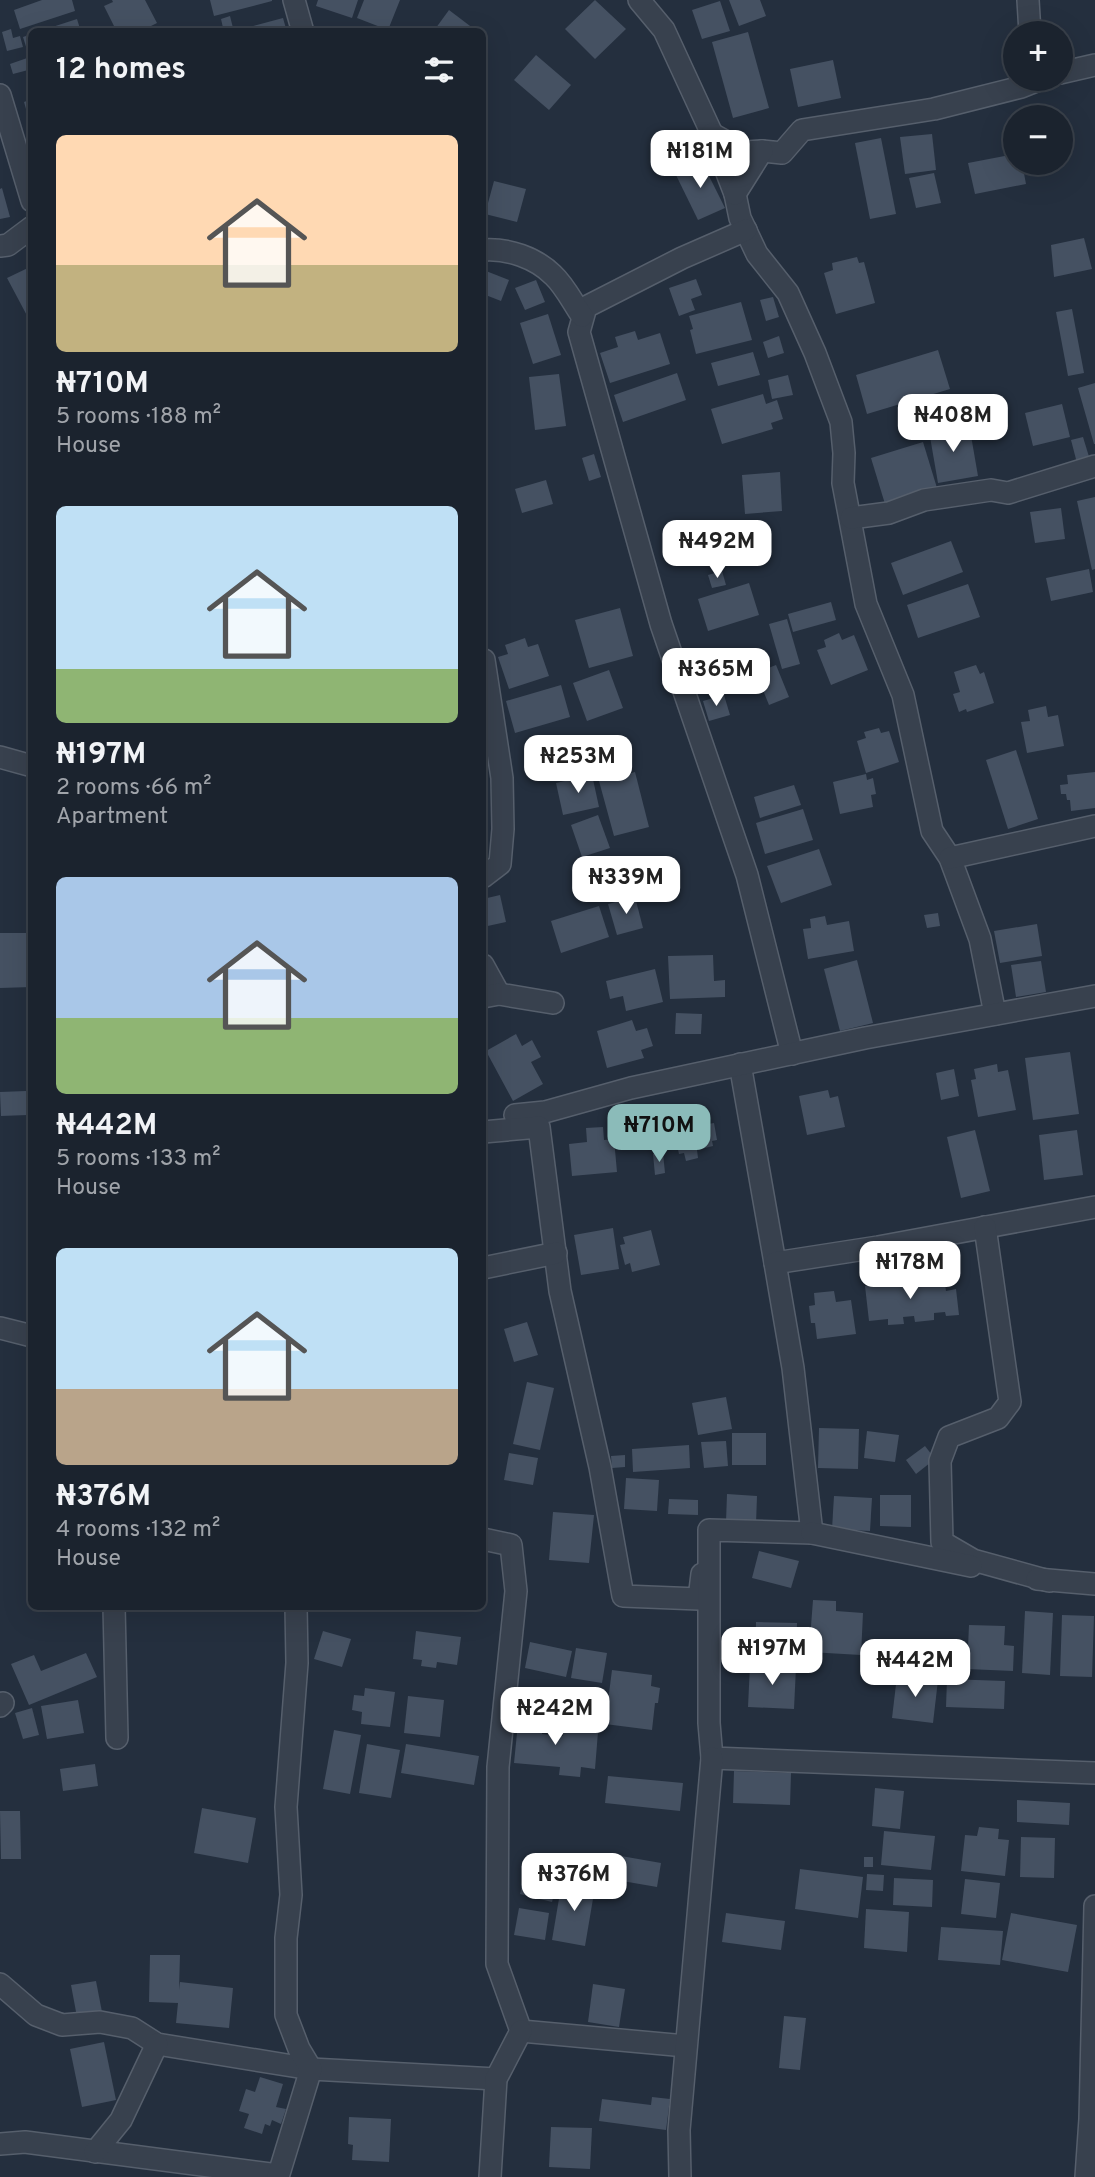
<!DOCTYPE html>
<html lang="en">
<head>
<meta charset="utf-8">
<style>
  body { margin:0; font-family:Overpass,sans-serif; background:#282f3a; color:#f1f3f6; height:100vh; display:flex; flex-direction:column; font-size:26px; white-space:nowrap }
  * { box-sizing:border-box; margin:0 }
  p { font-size:23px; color:#a0a4aa }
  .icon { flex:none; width:38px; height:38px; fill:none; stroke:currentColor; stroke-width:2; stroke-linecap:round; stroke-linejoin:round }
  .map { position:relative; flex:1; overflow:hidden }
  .sheet { position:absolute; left:28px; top:28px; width:458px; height:1582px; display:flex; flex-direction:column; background:#1b232e; border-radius:10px; box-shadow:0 7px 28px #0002,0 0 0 2px #39404a }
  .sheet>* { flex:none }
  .buttons { position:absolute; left:1003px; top:21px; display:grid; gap:14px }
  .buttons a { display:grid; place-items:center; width:70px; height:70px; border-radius:50%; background:#1b232e; box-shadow:0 7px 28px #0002,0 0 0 2px #39404a; font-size:35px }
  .price { position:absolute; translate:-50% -60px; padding:0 16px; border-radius:14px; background:#fff; color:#222; font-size:23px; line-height:46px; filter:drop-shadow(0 2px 4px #0008) }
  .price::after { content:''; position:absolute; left:50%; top:42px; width:21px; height:16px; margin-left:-10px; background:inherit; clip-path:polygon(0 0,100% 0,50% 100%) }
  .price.on { background:#8bbbb9; color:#111 }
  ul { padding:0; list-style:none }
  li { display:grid; align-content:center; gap:14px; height:371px; padding:0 28px }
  li span { display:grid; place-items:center; height:217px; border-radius:10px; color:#555 }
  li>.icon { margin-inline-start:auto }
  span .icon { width:126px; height:126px; fill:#fffc; stroke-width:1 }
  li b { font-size:30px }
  h2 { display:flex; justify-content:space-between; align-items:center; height:84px; padding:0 28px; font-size:30px }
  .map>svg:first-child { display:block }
  .building { fill:#455162 }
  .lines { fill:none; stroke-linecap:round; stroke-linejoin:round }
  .minor-casing { stroke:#565f6c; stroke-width:24 }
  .minor { stroke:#38414e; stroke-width:21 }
</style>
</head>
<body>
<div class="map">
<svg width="1095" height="2177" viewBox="0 0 1095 2177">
  <rect width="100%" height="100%" fill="#242f3e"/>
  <g class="building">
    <path d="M42,0H72L75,11L20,29L14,10Z"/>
    <path d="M112,0H145L157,23L139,32H117L104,6L113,2Z"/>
    <path d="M210,0H272V1L214,16Z"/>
    <path d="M318,0H358L352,18L316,6Z"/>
    <path d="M364,0H400L388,30L357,18Z"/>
    <path d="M595,0L626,29L595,59L565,29Z"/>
    <path d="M729,0H760L766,16L739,26Z"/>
    <path d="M720,1L730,31L702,39L692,10Z"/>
    <path d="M449,10L478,32H433Z"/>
    <path d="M230,16L234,32H224L221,19Z"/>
    <path d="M283,18L287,32H235V31Z"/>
    <path d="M77,19L81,32H40V31Z"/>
    <path d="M11,29L13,38L20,36L23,47L7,51L2,32Z"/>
    <path d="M748,32L769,108L733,118L712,42Z"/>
    <path d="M32,34V55L29,56L23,37Z"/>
    <path d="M536,55L571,85L549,110L514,80Z"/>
    <path d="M30,57L32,69L13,74L10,64Z"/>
    <path d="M833,60L841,98L798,107L790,69Z"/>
    <path d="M32,99V115L28,116L24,102Z"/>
    <path d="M932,134L936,170L905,174L900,137Z"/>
    <path d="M881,138L896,214L870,219L855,143Z"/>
    <path d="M1015,154V163H1022L1026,184L975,194L968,163Z"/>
    <path d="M701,160L725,208L698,220L675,173Z"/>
    <path d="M934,173L941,203L916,208L909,178Z"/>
    <path d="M494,181L526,189L517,222L485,214Z"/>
    <path d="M2,188L10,217L0,219V189Z"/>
    <path d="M1084,238L1092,269L1054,277L1051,245Z"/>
    <path d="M857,257L859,263L864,262L875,303L836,314L824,273L833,270L832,263Z"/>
    <path d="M32,266V325L7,278Z"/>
    <path d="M486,271L509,280L501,301L483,294V279Z"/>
    <path d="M696,279L702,295L691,299L695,310L679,316L669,288Z"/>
    <path d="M536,280L545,302L525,310L515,288Z"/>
    <path d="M773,297L779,317L766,321L760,300Z"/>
    <path d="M741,302L752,340L696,354L690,330L693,329L689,316Z"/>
    <path d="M1072,309L1084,373L1068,376L1056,312Z"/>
    <path d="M548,314L561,355L533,364L520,323Z"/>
    <path d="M635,331L638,340L660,333L670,364L610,383L600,353L618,347L615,337Z"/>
    <path d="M779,336L784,353L768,358L763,342Z"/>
    <path d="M938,350L950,389L867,414L856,375Z"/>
    <path d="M753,352L760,375L718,386L711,363Z"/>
    <path d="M677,373L686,400L623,422L614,395Z"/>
    <path d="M559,374L566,426L535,430L529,377Z"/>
    <path d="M788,375L793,395L772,399L768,380Z"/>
    <path d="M1095,383V444H1094L1078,388Z"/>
    <path d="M763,394L766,404L777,400L783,419L771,423L773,429L722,444L711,409Z"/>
    <path d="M964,398L967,415L955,417L951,400Z"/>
    <path d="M1062,404L1070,437L1033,446L1025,413Z"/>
    <path d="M969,424L978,476L938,483L929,431Z"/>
    <path d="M1083,437L1090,460L1077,463L1071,440Z"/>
    <path d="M923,442L937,488L885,504L871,458Z"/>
    <path d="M594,454L601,477L589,481L582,458Z"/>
    <path d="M780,472L782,511L745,514L742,475Z"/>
    <path d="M546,480L553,504L522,513L515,489Z"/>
    <path d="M1095,497V569L1092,570L1077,501Z"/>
    <path d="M1061,508L1065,539L1035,543L1030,512Z"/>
    <path d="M951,541L963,572L903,595L891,563Z"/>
    <path d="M739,542L744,558L722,564L717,548Z"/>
    <path d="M1089,569L1093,592L1051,601L1046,578Z"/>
    <path d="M722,571L726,585L712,588L708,575Z"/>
    <path d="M749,583L759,615L708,631L698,599Z"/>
    <path d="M968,584L980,617L918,638L907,605Z"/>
    <path d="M831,602L836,620L793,632L788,614Z"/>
    <path d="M620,608L633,656L589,668L575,620Z"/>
    <path d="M787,619L800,664L782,669L769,624Z"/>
    <path d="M839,633L842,640L854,635L868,670L831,685L817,650L826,647L824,640Z"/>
    <path d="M525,638L528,647L538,644L549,676L509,689L498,657L508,654L505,645Z"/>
    <path d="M776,665L789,697L769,705L756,673Z"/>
    <path d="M976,665L980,674L984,672L994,703L967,712L966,709L959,712L953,694L960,692L954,672Z"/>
    <path d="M609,670L623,708L587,721L573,683Z"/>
    <path d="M561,685L570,717L515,733L506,701Z"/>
    <path d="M724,695L730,715L709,721L703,701Z"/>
    <path d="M1046,706L1048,717L1058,715L1064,746L1027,753L1021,722L1030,721L1028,710Z"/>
    <path d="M879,728L881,733L889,731L899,762L866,773L857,741L866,738L864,732Z"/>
    <path d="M1016,750L1038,819L1008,829L986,760Z"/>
    <path d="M635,772L649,827L614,836L599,781Z"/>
    <path d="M1095,772V808L1071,811L1070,800H1067L1066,794H1061L1060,785L1068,784L1067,775Z"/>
    <path d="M866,774L867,780L873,778L876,794L871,795L873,807L840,814L833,782Z"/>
    <path d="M592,775L599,807L563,815L556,783Z"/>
    <path d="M794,785L801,805L760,818L754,797Z"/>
    <path d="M803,809L813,840L765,854L756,823Z"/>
    <path d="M598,815L610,848L582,857L571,825Z"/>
    <path d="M819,849L832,885L781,903L767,866Z"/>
    <path d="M500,895L506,922L483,927V899Z"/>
    <path d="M635,897L643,928L617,935L608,904Z"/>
    <path d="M599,906L609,937L561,953L551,921Z"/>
    <path d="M938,913L940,926L927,928L924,915Z"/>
    <path d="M825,916L827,925L849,921L854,951L808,959L803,929L811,928L810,919Z"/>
    <path d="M1037,924L1042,956L1000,963L994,931Z"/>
    <path d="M0,933H31L32,987L0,988Z"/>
    <path d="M713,955L714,981L725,980V997L670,999L668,956Z"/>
    <path d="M857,960L873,1023L840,1031L824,969Z"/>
    <path d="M1041,961L1046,992L1016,997L1011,965Z"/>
    <path d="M655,969L663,1002L626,1011L623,996L610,999L606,981Z"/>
    <path d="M676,1013L702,1014L701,1034H675Z"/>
    <path d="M632,1020L636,1031L647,1028L653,1046L641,1050L644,1058L607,1068L597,1031Z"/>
    <path d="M516,1034L522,1046L532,1040L541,1057L531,1062L543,1084L513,1101L486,1051Z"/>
    <path d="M1070,1052L1079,1114L1033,1120L1025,1058Z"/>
    <path d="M997,1064L998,1072L1008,1070L1016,1110L978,1117L971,1080L976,1079L974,1069Z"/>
    <path d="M954,1069L959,1096L941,1100L936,1073Z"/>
    <path d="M828,1090L830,1098L838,1096L845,1127L807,1135L799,1096Z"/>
    <path d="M26,1091L28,1115L1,1116L0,1092Z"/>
    <path d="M704,1106L708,1124L714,1123L717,1140L712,1141L713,1146L697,1150L698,1158L686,1161L684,1153L679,1154L670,1113Z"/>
    <path d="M603,1127L604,1140L614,1139L617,1172L572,1176L569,1144L587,1142L586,1128Z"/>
    <path d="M975,1130L990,1191L961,1198L947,1137Z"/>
    <path d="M1077,1130L1083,1175L1044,1180L1039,1135Z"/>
    <path d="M663,1153L665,1173L655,1175L653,1154Z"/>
    <path d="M613,1228L619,1269L581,1275L574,1235Z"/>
    <path d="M651,1230L660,1265L632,1272L630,1263L625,1265L620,1245L625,1244L623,1237Z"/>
    <path d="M933,1278V1285L945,1284L946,1291L956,1289L959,1315L946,1316L945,1312L934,1313V1320L915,1322L914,1316L903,1317L904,1324L888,1325V1319L869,1321L865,1286Z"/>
    <path d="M834,1291L836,1302L851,1300L856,1334L817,1339L815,1323H811L809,1306L815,1305L814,1293Z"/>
    <path d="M527,1322L538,1355L514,1362L504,1329Z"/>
    <path d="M527,1382L554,1388L540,1450L513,1444Z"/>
    <path d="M726,1397L732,1429L698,1435L692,1403Z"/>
    <path d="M819,1428L859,1429L858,1469L818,1468Z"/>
    <path d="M867,1431L899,1435L895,1462L864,1458Z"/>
    <rect x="732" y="1433" width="34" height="32"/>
    <path d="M726,1441L728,1466L704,1468L701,1442Z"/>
    <path d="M689,1445L690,1468L633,1472L632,1449Z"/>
    <path d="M925,1446L935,1459L916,1474L906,1460Z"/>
    <path d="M509,1453L538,1458L533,1485L504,1480Z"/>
    <path d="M625,1455V1467L612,1468L611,1456Z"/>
    <rect x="483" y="1474" width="3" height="35"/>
    <path d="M626,1478L659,1480L657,1511L624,1509Z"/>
    <path d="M727,1494L757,1496L756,1524L726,1522Z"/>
    <path d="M880,1495H911V1527L880,1526Z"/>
    <path d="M834,1496L872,1498L870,1531L832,1529Z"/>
    <path d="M669,1499L698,1500V1515L668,1514Z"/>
    <path d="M553,1512L594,1515L589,1563L549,1560Z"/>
    <path d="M759,1551L799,1561L791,1588L752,1578Z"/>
    <path d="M813,1600L836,1601V1611L863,1613L861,1655L809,1652Z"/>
    <path d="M150,1606H197V1611L150,1610Z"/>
    <path d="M1025,1611L1053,1613L1050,1675L1022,1673Z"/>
    <path d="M1062,1615L1094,1616L1092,1677L1060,1676Z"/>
    <path d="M756,1622L797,1623L796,1658L755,1656Z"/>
    <path d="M969,1625L1005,1626L1004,1645L1014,1646L1013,1671L967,1669Z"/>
    <path d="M323,1631L351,1639L342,1667L314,1659Z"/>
    <path d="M416,1631L461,1637L457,1665L437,1662L436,1668L421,1666L422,1660L413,1659Z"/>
    <path d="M530,1642L572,1651L566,1677L525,1668Z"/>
    <path d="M576,1648L607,1653L602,1683L571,1678Z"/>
    <path d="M86,1653L97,1677L29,1705L11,1664L34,1655L41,1671Z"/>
    <path d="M750,1665L796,1667L794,1709L748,1707Z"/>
    <path d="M612,1670L652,1675L651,1686L660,1688L658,1703H655L652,1730L605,1724Z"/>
    <path d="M897,1676L938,1680L933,1723L892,1718Z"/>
    <path d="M947,1679L1005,1681L1004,1709L946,1707Z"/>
    <path d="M365,1688L395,1692L390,1727L361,1724L362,1712L352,1710L354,1695L364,1696Z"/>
    <path d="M526,1693L546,1696L544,1705L524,1702Z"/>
    <path d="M572,1695L598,1696L597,1720L571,1719Z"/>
    <path d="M408,1696L444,1700L440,1737L404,1733Z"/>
    <path d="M78,1700L84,1733L47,1739L41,1706Z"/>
    <path d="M32,1708L39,1735L23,1739L15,1713Z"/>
    <path d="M519,1713L544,1715L542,1734L563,1736L564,1729L598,1732L595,1769L581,1767L580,1777L559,1775L560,1767L514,1763Z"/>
    <path d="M334,1730L361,1735L350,1794L323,1789Z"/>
    <path d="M367,1744L400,1750L391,1798L359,1793Z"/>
    <path d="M406,1744L479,1756L474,1785L401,1773Z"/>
    <path d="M95,1764L98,1786L63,1791L60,1769Z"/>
    <path d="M734,1771L791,1773L790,1805L733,1803Z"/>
    <path d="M608,1776L683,1783L680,1811L605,1803Z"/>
    <path d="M875,1788L904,1791L900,1829L872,1826Z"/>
    <path d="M1017,1800L1070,1803L1069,1825L1017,1822Z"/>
    <path d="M202,1808L256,1818L248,1863L194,1853Z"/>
    <path d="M0,1811H20L21,1859H1Z"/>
    <path d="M979,1827L999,1829L998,1839L1009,1840L1005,1876L961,1871L965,1835L977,1836Z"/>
    <path d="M884,1831L935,1836L931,1870L881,1865Z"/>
    <path d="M1021,1837L1055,1838L1054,1878L1020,1877Z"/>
    <path d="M604,1853L661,1863L657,1887L599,1877Z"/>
    <rect x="864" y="1857" width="9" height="10"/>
    <path d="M526,1869L558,1877L552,1902L520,1894Z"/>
    <path d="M800,1869L863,1877L858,1918L795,1909Z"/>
    <path d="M867,1874L884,1875L883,1891L866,1890Z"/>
    <path d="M894,1878L933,1880L932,1907L893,1905Z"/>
    <path d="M965,1879L1000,1883L996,1918L961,1914Z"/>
    <path d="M562,1881L595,1887L585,1946L552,1940Z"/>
    <path d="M519,1908L549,1913L545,1940L514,1935Z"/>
    <path d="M866,1909L909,1912L907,1952L864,1948Z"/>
    <path d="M726,1913L785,1921L781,1950L722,1942Z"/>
    <path d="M1011,1913L1077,1925L1068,1972L1002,1960Z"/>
    <path d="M941,1927L1003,1931L1000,1965L938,1960Z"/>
    <path d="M150,1955H180L179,1990L180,1982L233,1988L229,2028L176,2023L178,2003L149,2002Z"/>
    <path d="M96,1981L102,2012L77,2017L71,1985Z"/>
    <path d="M593,1984L625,1989L619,2027L588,2022Z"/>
    <path d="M784,2016L806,2018L800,2070L779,2068Z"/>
    <path d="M104,2042L116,2100L82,2107L70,2049Z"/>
    <path d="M260,2077L283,2084L276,2107L286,2109L281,2124L272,2120L270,2126L265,2124L262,2134L244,2128L249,2114L239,2111L246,2089L255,2092Z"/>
    <path d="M652,2097L670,2099L666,2130L599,2121L602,2099L651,2105Z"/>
    <path d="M349,2117L391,2119L389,2162L352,2160L353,2145L348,2144Z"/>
    <path d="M551,2127L592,2128L590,2169L549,2167Z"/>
  </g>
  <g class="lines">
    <g class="minor-casing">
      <g id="minor">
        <path d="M294,0L303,32"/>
        <path d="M639,0L664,30L712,134L735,194L740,218L757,254L788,293L815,353L841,422L844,453L843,483L866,604L903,695L932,831L950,858L980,939L995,1014"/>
        <path d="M1028,0L1030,33"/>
        <path d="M1060,73L1095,65"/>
        <path d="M0,95L32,201"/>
        <path d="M712,134L745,152L762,151L782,153L802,130L934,109L1021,87L1041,79"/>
        <path d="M735,194L762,151"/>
        <path d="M746,230L682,258L586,307L579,332L661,624L747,875L792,1054"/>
        <path d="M0,246L8,245L32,227"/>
        <path d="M483,250C508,248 536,258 553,275C565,286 573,303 582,316"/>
        <path d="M851,518L889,513L924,500L991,490L1008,493L1095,466"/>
        <path d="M0,757L32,766"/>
        <path d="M950,858L1095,826"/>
        <path d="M483,877L500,864L503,829L502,778L484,660"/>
        <path d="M483,965L499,994"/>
        <path d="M483,997L499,994L553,1003"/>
        <path d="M740,1064L775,1263"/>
        <path d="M515,1115L545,1112L631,1088L865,1038L1095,996"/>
        <path d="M483,1132L539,1127L560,1291L600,1467L623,1596L699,1599L702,1574"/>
        <path d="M1095,1207L878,1247L775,1263L793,1368L812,1533L709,1530V1723L712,1758L1095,1773"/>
        <path d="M985,1227L1010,1402L998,1418L949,1437L940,1461L942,1542L973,1560L1049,1581"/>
        <path d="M483,1268L556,1253"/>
        <path d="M0,1328L32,1336"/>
        <path d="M812,1533L971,1566"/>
        <path d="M483,1539L511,1545L516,1591L498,1767L497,1964L521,2031L686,2046"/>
        <path d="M1037,1579L1095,1584"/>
        <path d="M114,1606L117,1738"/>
        <path d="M0,1706L3,1703"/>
        <path d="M0,1984L36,2015L62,2025L100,2022L132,2028L157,2044L311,2069L496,2079"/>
        <path d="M0,2144L25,2142L278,2175"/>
        <path d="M95,2152L121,2120L157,2044"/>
        <path d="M278,2177L311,2069L299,2049L286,2015V1938L291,1895L286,1807L297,1663L296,1606"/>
        <path d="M490,2177L496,2079L521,2031"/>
        <path d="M680,2177L679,2130L712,1758"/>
        <path d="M1086,2177L1090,2119L1095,1906"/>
      </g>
    </g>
    <use href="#minor" class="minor"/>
  </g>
</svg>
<div class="buttons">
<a>+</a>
<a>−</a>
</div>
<b class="price" style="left:700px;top:190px">₦181M</b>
<b class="price" style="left:953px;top:454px">₦408M</b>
<b class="price" style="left:717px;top:580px">₦492M</b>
<b class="price" style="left:716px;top:708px">₦365M</b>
<b class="price" style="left:578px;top:795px">₦253M</b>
<b class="price" style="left:626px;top:916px">₦339M</b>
<b class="price on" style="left:659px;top:1164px">₦710M</b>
<b class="price" style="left:910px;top:1301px">₦178M</b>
<b class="price" style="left:772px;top:1687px">₦197M</b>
<b class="price" style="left:915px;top:1699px">₦442M</b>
<b class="price" style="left:555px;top:1747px">₦242M</b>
<b class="price" style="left:574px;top:1913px">₦376M</b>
<section class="sheet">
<h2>12 homes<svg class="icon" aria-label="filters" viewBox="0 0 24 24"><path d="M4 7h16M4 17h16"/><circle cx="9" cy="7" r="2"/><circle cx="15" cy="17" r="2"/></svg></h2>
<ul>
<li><span style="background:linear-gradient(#ffd9b3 60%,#c2b280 0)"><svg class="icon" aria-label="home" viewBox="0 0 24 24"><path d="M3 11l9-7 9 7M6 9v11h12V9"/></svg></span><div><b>₦710M</b><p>5 rooms · 188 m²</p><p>House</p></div></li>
<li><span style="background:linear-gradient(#bfe0f5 75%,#8fb573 0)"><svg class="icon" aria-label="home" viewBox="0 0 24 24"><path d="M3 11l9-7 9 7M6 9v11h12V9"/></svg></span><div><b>₦197M</b><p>2 rooms · 66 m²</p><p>Apartment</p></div></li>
<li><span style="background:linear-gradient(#a9c7e8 65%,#8fb573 0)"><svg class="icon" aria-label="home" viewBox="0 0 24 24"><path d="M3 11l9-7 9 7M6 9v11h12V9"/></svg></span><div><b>₦442M</b><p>5 rooms · 133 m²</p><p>House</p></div></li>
<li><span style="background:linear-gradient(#bfe0f5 65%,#b9a48a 0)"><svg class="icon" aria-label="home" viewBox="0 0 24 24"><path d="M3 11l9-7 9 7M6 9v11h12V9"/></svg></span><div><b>₦376M</b><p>4 rooms · 132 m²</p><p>House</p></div></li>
</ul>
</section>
</div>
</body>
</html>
